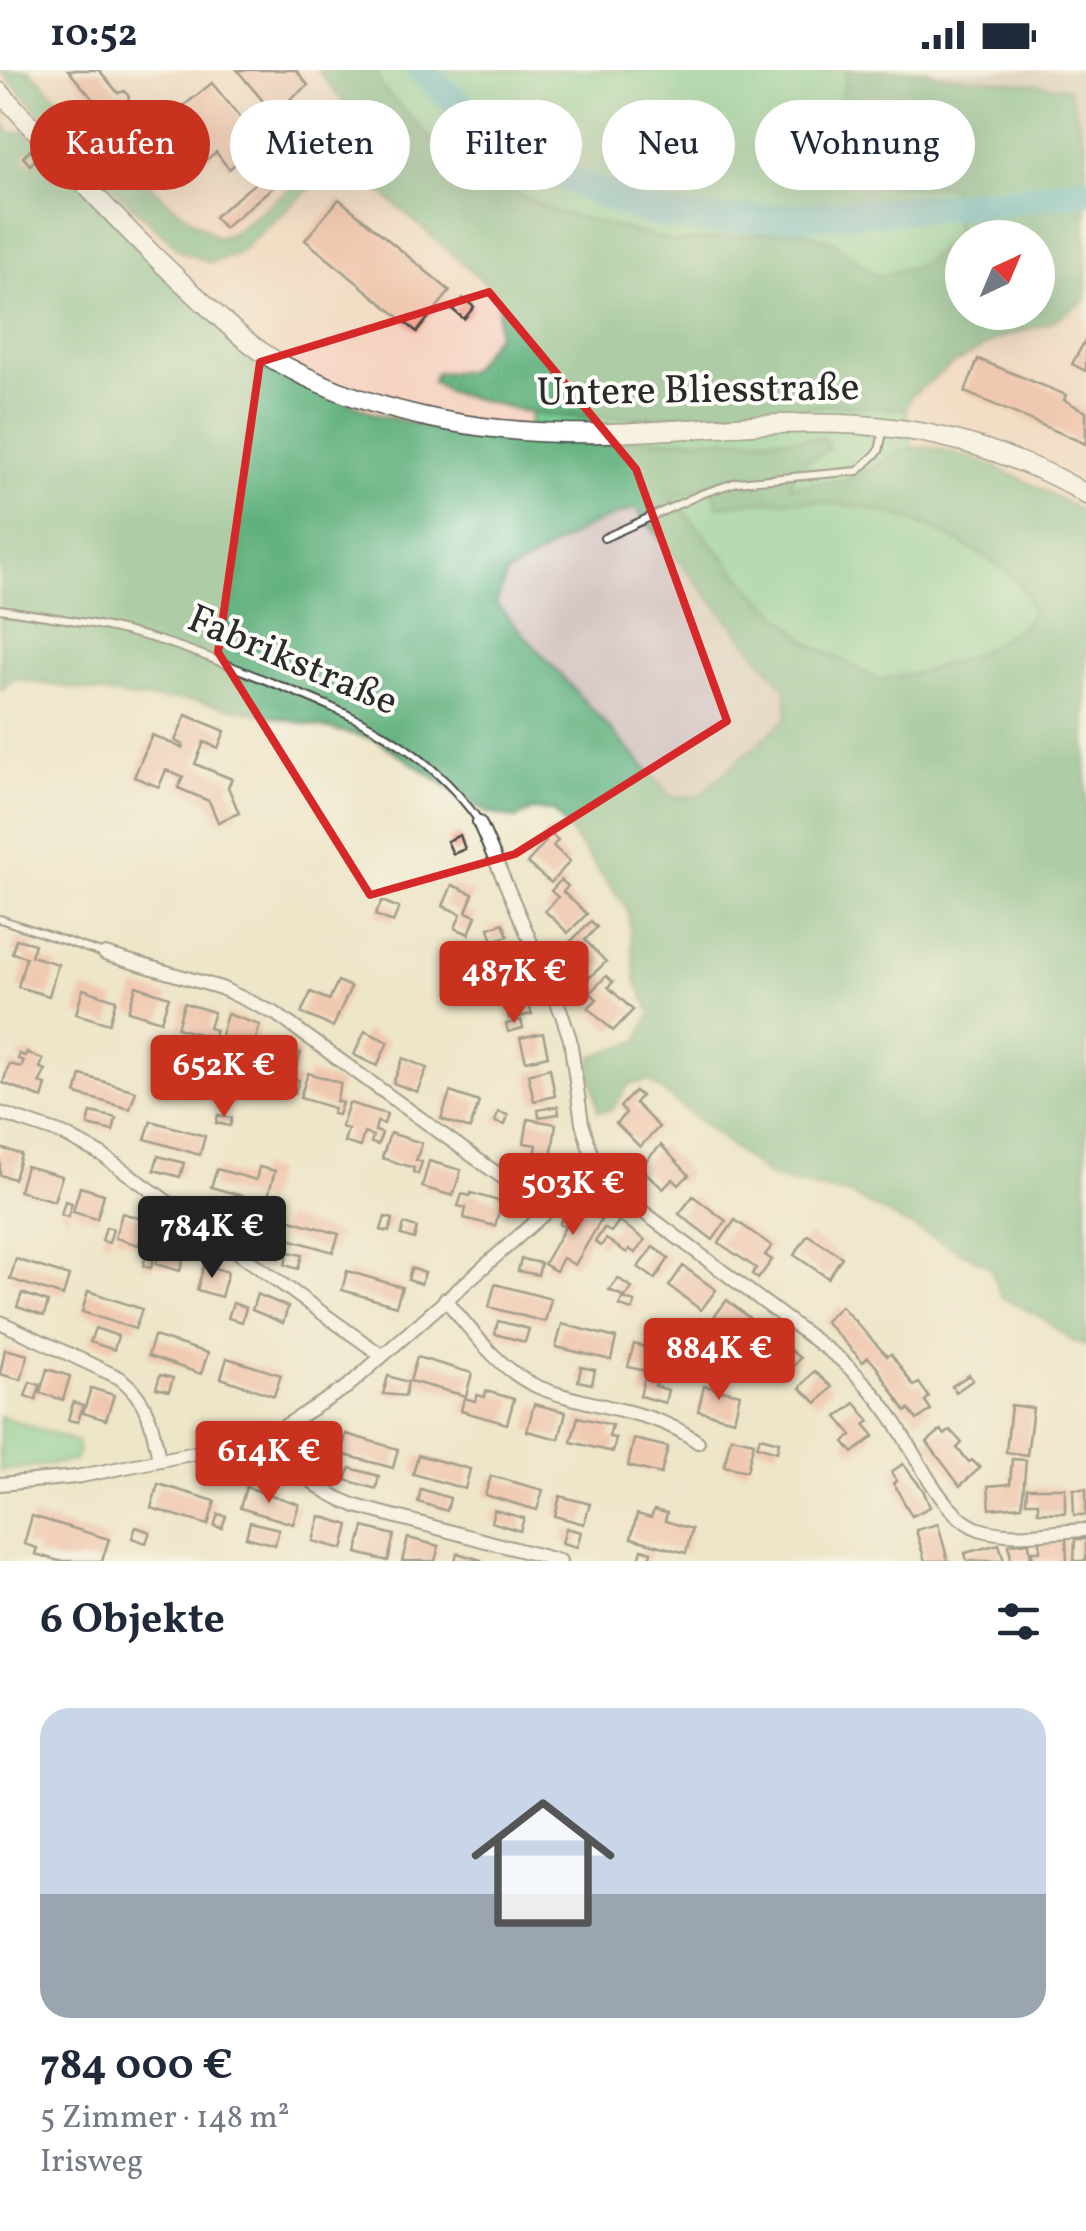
<!DOCTYPE html>
<html lang="de">
<head>
<meta charset="utf-8">
<style>
  body { margin:0; font-family:Vollkorn,serif; background:#f2f2f3; color:#1f2937; height:100vh; display:flex; flex-direction:column; font-size:38px; white-space:nowrap }
  * { box-sizing:border-box; margin:0 }
  p { font-size:32px; color:#747a83 }
  .icon { flex:none; width:55px; height:55px; fill:none; stroke:currentColor; stroke-width:2; stroke-linecap:round; stroke-linejoin:round }
  .map { position:relative; height:1491px; overflow:hidden }
  .panel { display:flex; flex-direction:column; background:#fff; flex:1 }
  .panel>* { flex:none }
  .top-card { position:absolute; left:30px; top:30px; width:1028px; height:90px; display:flex; gap:20px }
  .needle { width:65px; rotate:44deg }
  .tools { position:absolute; left:945px; top:150px; display:grid; gap:20px }
  .tools a { display:grid; place-items:center; width:110px; height:110px; border-radius:50%; background:#fff; box-shadow:0 10px 40px #0002; font-size:50px }
  .price { position:absolute; translate:-50% -85px; padding:0 22px; border-radius:10px; background:#c8321e; color:#fff; font-size:32px; line-height:65px; filter:drop-shadow(0 2px 5px #0008) }
  .price::after { content:''; position:absolute; left:50%; top:60px; width:30px; height:22px; margin-left:-15px; background:inherit; clip-path:polygon(0 0,100% 0,50% 100%) }
  .price.current { background:#222; color:#fff }
  ul { padding:0; list-style:none }
  li { display:grid; align-content:center; gap:20px; height:530px; padding:0 40px }
  li+li { border-top:2px solid #e0e1e3 }
  li span { display:grid; place-items:center; height:310px; border-radius:30px; color:#555 }
  li>.icon { margin-inline-start:auto }
  span .icon { width:180px; height:180px; fill:#fffc; stroke-width:1 }
  li b { font-size:42px }
  h2 { display:flex; justify-content:space-between; align-items:center; height:120px; padding:0 40px; font-size:42px }
  .chip { padding:0 35px; border-radius:45px; background:#fff; box-shadow:0 10px 40px #0002; font-size:35px; line-height:90px }
  .chip.current { background:#c8321e; color:#fff }
  .status { display:flex; justify-content:space-between; align-items:center; height:70px; padding:0 50px; background:#fff; direction:ltr }
  .status svg { height:28px; fill:currentColor }
  .map>svg:first-child { display:block }
  .built { fill:#f5d3c1 }
  .industrial { fill:#d1c0bc }
  .green { fill:#75cd93; stroke:#507c5f; stroke-width:2.5 }
  .forest { fill:#60b07d; stroke:#466e54; stroke-width:2.5; fill-rule:evenodd }
  .lines { fill:none; stroke-linecap:round; stroke-linejoin:round }
  .river { stroke:#42adc1; stroke-width:28 }
  .building { fill:#f2a594 }
  .lane-casing { stroke:#484743; stroke-width:10 }
  .street-casing { stroke:#484743; stroke-width:16 }
  .secondary-casing { stroke:#484743; stroke-width:21 }
  .lane { stroke:#fff; stroke-width:6 }
  .street { stroke:#fff; stroke-width:12 }
  .secondary { stroke:#fff; stroke-width:18 }
  .marked { fill:none; stroke:#d62828; stroke-width:8; stroke-linejoin:round }
  .labels { text-anchor:middle; dominant-baseline:central; stroke-width:8; stroke-linejoin:round; paint-order:stroke }
  .street-label { font-size:40px; fill:#2b2b2b; stroke:#fdfcf7 }
</style>
</head>
<body>
<div class="status"><b>10:52</b><svg viewBox="0 0 49 12"><path d="M0 12V9h3v3zM5 12V6h3v6zM10 12V3h3v9zM15 12V0h3v12zM26 1h20v11H26zM47 4h2v5h-2z"/></svg></div>
<div class="map">
<svg width="1086" height="1491" viewBox="0 0 1086 1491">
  <rect width="100%" height="100%" fill="#fdfcf7"/>
  <filter id="ink" filterUnits="userSpaceOnUse"><feTurbulence type="fractalNoise" baseFrequency=".01" numOctaves="2"/><feDisplacementMap in="SourceGraphic" scale="20" xChannelSelector="R" yChannelSelector="G"/><feConvolveMatrix kernelMatrix="1 2 1 2 8 2 1 2 1" color-interpolation-filters="sRGB"/></filter>
  <filter id="wash" filterUnits="userSpaceOnUse"><feTurbulence type="fractalNoise" baseFrequency=".0048" numOctaves="4" result="noise"/><feDisplacementMap in="SourceGraphic" scale="40" xChannelSelector="R" yChannelSelector="G"/><feGaussianBlur stdDeviation="2.25" result="paint"/><feColorMatrix in="noise" values="0 0 0 0 0 0 0 0 0 0 0 0 0 0 0 0 0 1.4 0 .05"/><feComposite in="paint" operator="in"/></filter>
  <g filter="url(#wash)">
    <rect width="100%" height="100%" fill="#eee6c9"/>
    <g class="built">
      <path d="M29,0H318L346,36L357,61L347,76L230,164L216,167L166,130Z"/>
      <path d="M0,3L75,83L182,182L237,184L314,115L332,105L359,103L499,225L497,264L469,301L436,303L448,322L531,343L527,371L438,359L375,344L279,301L25,61L12,64L1,52Z"/>
      <path d="M1086,230V444L1047,421L994,397L936,378H912L906,339L911,326L950,296L996,270L1051,252Z"/>
    </g>
    <g class="industrial">
      <path d="M928,0H1086V76L1068,18L934,4Z"/>
      <path d="M635,438L786,619L787,648L698,726L672,727L496,534L506,505L586,457Z"/>
    </g>
    <g class="green">
      <path d="M375,0H847L830,106L878,114L953,116L955,163L922,196L877,206L832,171L800,161L674,172L557,142L458,97L382,18Z"/>
      <path d="M841,335L906,339L912,378C896,384 884,393 869,401C844,413 816,413 789,416L794,399L828,379L527,371L531,343C633,352 739,343 841,335Z"/>
      <path d="M711,415L719,436C808,422 900,434 977,483C992,492 1010,500 1020,515C1026,522 1028,534 1032,543L1020,558L975,585L921,602L879,610L812,575L754,522L671,427Z"/>
      <path d="M0,1346L77,1372L79,1382L74,1391L0,1401Z"/>
    </g>
    <g class="forest">
      <path d="M0,0H29L166,130L216,167L230,164L347,76L357,61L346,36L318,0H375L382,18L458,97L557,142L674,172L800,161L832,171L877,206L922,195L955,163L953,117L878,114L829,106L847,0H928L934,4L1068,18L1086,76V230L1051,252L996,270L950,296L911,326L906,339L841,335L637,347H574L531,343L448,322L432,312L436,303L469,301L497,264L499,225L359,103L332,105L314,115L237,184L211,193L182,182L75,83ZM962,168H1038V242H962Z"/>
      <path d="M0,34L7,41L2,52L12,63L25,61L279,301L375,344L438,359L527,371L826,368L828,379L794,399L790,416C816,413 841,412 866,402C882,395 895,380 914,378C959,372 1047,421 1086,444V1275L1072,1271L1042,1248L1001,1227L990,1197L850,1125L771,1108L649,1011L629,1014L612,1040L598,1041L590,996L593,986L638,971L651,943L636,911L628,840L554,741L533,740L515,749L486,742L376,669L199,631L134,628L14,609L0,621ZM710,415L719,436C808,422 900,434 977,482C992,492 1010,500 1020,515C1026,522 1028,534 1032,543L1020,558L975,585L921,602L879,610L812,575L754,522L672,428ZM635,438L786,619L787,648L698,726L672,727L496,534L506,505L586,457Z"/>
    </g>
    <g class="lines">
      <path class="river" d="M421,0C490,64 568,119 660,144C704,155 753,148 797,146C894,141 990,135 1086,120"/>
    </g>
    <g id="blocks">
      <g class="building">
        <path d="M68,0H99L118,23L125,21L129,27L126,33L132,39L114,54Z"/>
        <path d="M237,0H296L308,15L273,43Z"/>
        <path d="M212,13L248,57L239,64L252,80L229,99L216,82L206,90L171,46Z"/>
        <path d="M316,43L335,66L290,104L270,80Z"/>
        <path d="M160,57L173,74L145,95L132,78Z"/>
        <path d="M30,80L37,88L30,95L23,87Z"/>
        <path d="M277,95L286,106L224,158L214,147Z"/>
        <path d="M339,129L450,221L417,262L305,170Z"/>
        <path d="M463,228L474,237L464,249L453,240Z"/>
        <path d="M1086,269V301L1072,294Z"/>
        <path d="M978,289L1066,325L1064,330L1086,342V374L965,322Z"/>
        <path d="M186,645L225,661L218,678L204,672L195,694L232,709L228,717L239,743L218,752L209,731L178,718L183,707L166,700L159,717L134,707L152,665L182,678L183,675L175,671Z"/>
        <path d="M548,762L558,770L553,776L570,791L551,813L527,793L546,771L543,768Z"/>
        <path d="M460,765L465,779L453,784L447,771Z"/>
        <path d="M561,810L568,816L563,822L587,844L568,863L545,841L558,827L551,821Z"/>
        <path d="M452,815L473,824L466,842L476,846L469,864L455,858L461,844L443,836Z"/>
        <path d="M382,831L399,838L393,852L375,845Z"/>
        <path d="M591,851L597,857L585,870L606,892L588,909L567,888L571,883L565,877Z"/>
        <path d="M503,853L508,866L493,871L489,858Z"/>
        <path d="M16,869L35,874L31,886L58,894L49,926L18,917L26,887L12,883Z"/>
        <path d="M510,881L517,905L495,911L488,887Z"/>
        <path d="M606,906L613,912L608,917L633,940L613,961L588,938L597,929L590,923Z"/>
        <path d="M521,910L532,944L509,949L503,924L510,922L507,914Z"/>
        <path d="M338,911L351,917L333,957L301,943L311,922L329,930Z"/>
        <path d="M136,916L169,927L161,951L128,941Z"/>
        <path d="M83,919L116,930L109,954L76,944Z"/>
        <path d="M184,933L214,942L209,958L216,960L212,973L205,971L207,966L177,958Z"/>
        <path d="M227,944L260,955L253,979L257,981L254,993L236,988L240,975L220,969Z"/>
        <path d="M521,950L523,958L508,962L506,954Z"/>
        <path d="M365,961L388,972L377,996L354,985Z"/>
        <path d="M543,963L548,986L526,991L520,968Z"/>
        <path d="M267,973L301,983L293,1008L299,1010L295,1023L286,1021L291,1007L259,997Z"/>
        <path d="M27,982L43,990L40,998L46,1000L39,1013L46,1015L42,1028L3,1013L9,994L21,997L24,991L18,989L19,984L25,986Z"/>
        <path d="M403,988L427,998L417,1022L393,1013Z"/>
        <path d="M550,998L555,1026L534,1031L528,1004Z"/>
        <path d="M308,1003L341,1013L336,1031L342,1033L338,1045L332,1044L334,1038L300,1028Z"/>
        <path d="M81,1005L136,1021L130,1039L76,1024Z"/>
        <path d="M635,1021L641,1026L635,1033L659,1057L640,1077L616,1053L626,1043L620,1037Z"/>
        <path d="M450,1022L479,1032L470,1059L441,1049Z"/>
        <path d="M349,1033L387,1044L384,1054L377,1052L375,1061L382,1063L378,1075L371,1073L373,1066L364,1063L360,1077L344,1072L348,1059L341,1057Z"/>
        <path d="M558,1036L559,1044L539,1047L538,1040Z"/>
        <path d="M91,1042L116,1048L113,1061L88,1055Z"/>
        <path d="M498,1042L508,1045L505,1055L495,1052Z"/>
        <path d="M218,1045L232,1048L230,1056L216,1053Z"/>
        <path d="M528,1049L556,1054L551,1089L535,1086L537,1075L524,1073Z"/>
        <path d="M151,1051L205,1066L200,1085L145,1069Z"/>
        <path d="M390,1063L422,1073L416,1090L422,1092L418,1104L413,1102L414,1098L382,1088Z"/>
        <path d="M661,1075L689,1105L679,1115L673,1109L663,1119L640,1097Z"/>
        <path d="M0,1078L21,1084L14,1109L0,1105Z"/>
        <path d="M158,1086L184,1093L180,1107L154,1100Z"/>
        <path d="M429,1091L461,1100L453,1126L422,1117Z"/>
        <path d="M26,1096L62,1106L54,1131L19,1121Z"/>
        <path d="M259,1097L275,1101L266,1133L211,1117L217,1099L256,1110Z"/>
        <path d="M80,1117L104,1124L97,1149L73,1142Z"/>
        <path d="M471,1123L502,1132L495,1156L464,1148L466,1138L458,1136L462,1124L470,1126Z"/>
        <path d="M693,1126L726,1151L713,1170L679,1144Z"/>
        <path d="M65,1131L72,1133L68,1147L61,1145Z"/>
        <path d="M577,1136L601,1150L575,1195L563,1188L556,1201L544,1194L565,1157L559,1154L562,1149L567,1153Z"/>
        <path d="M222,1137L249,1144L245,1158L219,1151Z"/>
        <path d="M122,1143L146,1150L139,1175L115,1168Z"/>
        <path d="M385,1147L393,1149L389,1162L381,1160Z"/>
        <path d="M284,1148L339,1164L333,1182L278,1166Z"/>
        <path d="M735,1150L772,1176L765,1185L772,1190L758,1209L752,1204L756,1198L719,1173Z"/>
        <path d="M619,1151L645,1170L635,1183L629,1179L627,1183L606,1169L601,1176L595,1172L604,1158L611,1162Z"/>
        <path d="M404,1154L417,1158L414,1169L401,1165Z"/>
        <path d="M106,1157L113,1159L109,1173L102,1171Z"/>
        <path d="M808,1165L842,1187L828,1208L794,1185Z"/>
        <path d="M163,1169L187,1176L180,1201L156,1194Z"/>
        <path d="M653,1177L669,1188L655,1209L638,1197Z"/>
        <path d="M147,1181L155,1183L151,1198L143,1196Z"/>
        <path d="M288,1182L302,1185L298,1199L285,1195Z"/>
        <path d="M16,1189L69,1206L63,1226L10,1209Z"/>
        <path d="M521,1189L541,1193L538,1205L518,1201Z"/>
        <path d="M204,1195L228,1202L221,1227L197,1220Z"/>
        <path d="M683,1196L716,1220L701,1240L669,1216Z"/>
        <path d="M411,1198L425,1203L421,1214L408,1210Z"/>
        <path d="M347,1201L402,1217L396,1236L342,1220Z"/>
        <path d="M618,1208L632,1218L625,1227L609,1220Z"/>
        <path d="M495,1214L551,1229L545,1252L489,1237Z"/>
        <path d="M88,1221L142,1239L135,1259L82,1242Z"/>
        <path d="M22,1223L48,1232L44,1246L17,1237Z"/>
        <path d="M257,1224L288,1237L283,1253L252,1240Z"/>
        <path d="M622,1228L635,1232L632,1240L620,1236Z"/>
        <path d="M727,1230L758,1255L744,1272L713,1248Z"/>
        <path d="M233,1233L246,1238L242,1252L228,1248Z"/>
        <path d="M841,1236L887,1286L891,1284L914,1316L919,1313L929,1327L925,1331L931,1340L917,1350L909,1339L906,1342L876,1296L868,1287L863,1292L825,1251Z"/>
        <path d="M498,1251L529,1259L525,1272L495,1264Z"/>
        <path d="M562,1254L616,1268L611,1290L556,1277Z"/>
        <path d="M95,1258L118,1266L114,1280L90,1272Z"/>
        <path d="M769,1263L800,1288L786,1305L755,1281Z"/>
        <path d="M154,1266L208,1283L201,1304L148,1286Z"/>
        <path d="M634,1274L692,1289L686,1312L658,1305L655,1316L668,1320L665,1333L640,1326L646,1301L628,1297Z"/>
        <path d="M5,1279L28,1285L21,1310L0,1304Z"/>
        <path d="M417,1287L472,1303L466,1326L410,1311Z"/>
        <path d="M227,1288L281,1305L274,1326L221,1308Z"/>
        <path d="M581,1297L595,1300L592,1314L578,1311Z"/>
        <path d="M47,1299L70,1306L63,1330L40,1323Z"/>
        <path d="M814,1301L832,1317L817,1333L800,1318Z"/>
        <path d="M160,1305L173,1308L169,1321L156,1318Z"/>
        <path d="M969,1305L973,1310L956,1322L952,1316Z"/>
        <path d="M388,1306L408,1312L405,1326L383,1324Z"/>
        <path d="M30,1312L40,1315L36,1330L25,1326Z"/>
        <path d="M704,1316L740,1324L734,1350L698,1341Z"/>
        <path d="M91,1318L114,1325L106,1350L83,1343Z"/>
        <path d="M486,1321L514,1329L507,1354L461,1341L464,1328L475,1331L477,1325L485,1327Z"/>
        <path d="M73,1332L83,1335L78,1352L68,1350Z"/>
        <path d="M855,1333L870,1351L865,1355L874,1366L853,1383L844,1372L852,1365L837,1347Z"/>
        <path d="M534,1334L566,1342L559,1369L527,1361Z"/>
        <path d="M1011,1335L1033,1338L1027,1385L1006,1382Z"/>
        <path d="M578,1347L612,1355L609,1367L616,1368L613,1382L571,1372Z"/>
        <path d="M941,1360L945,1365L950,1360L962,1373L957,1378L969,1392L972,1390L980,1398L960,1416L927,1372Z"/>
        <path d="M346,1364L398,1379L393,1398L341,1384Z"/>
        <path d="M731,1367L754,1372L747,1401L724,1396Z"/>
        <path d="M760,1367L779,1372L777,1382L757,1376Z"/>
        <path d="M634,1369L668,1377L661,1404L628,1396Z"/>
        <path d="M418,1385L470,1399L465,1419L413,1404Z"/>
        <path d="M1012,1389L1026,1390L1022,1436L990,1439L988,1416L1010,1414Z"/>
        <path d="M903,1394L923,1420L930,1437L912,1446L893,1413L897,1411L891,1402Z"/>
        <path d="M350,1398L379,1406L376,1419L346,1410Z"/>
        <path d="M491,1406L543,1420L537,1440L485,1425Z"/>
        <path d="M158,1414L215,1431L208,1455L151,1438Z"/>
        <path d="M246,1417L299,1434L293,1454L240,1438Z"/>
        <path d="M1027,1418H1065V1443L1038,1442V1432H1026Z"/>
        <path d="M421,1419L450,1428L447,1441L418,1432Z"/>
        <path d="M1073,1419H1086V1445H1074Z"/>
        <path d="M560,1426L590,1434L584,1454L555,1446Z"/>
        <path d="M494,1440L524,1448L520,1461L491,1452Z"/>
        <path d="M654,1440L667,1443L665,1451L692,1459L686,1483L631,1468L637,1444L651,1448Z"/>
        <path d="M218,1444L226,1446L222,1458L214,1456Z"/>
        <path d="M32,1446L109,1469L102,1491H59L35,1484L37,1478L24,1474Z"/>
        <path d="M320,1446L349,1455L343,1479L313,1471Z"/>
        <path d="M250,1452L279,1459L275,1475L246,1467Z"/>
        <path d="M938,1454L948,1491H925L916,1460Z"/>
        <path d="M136,1457L150,1462L146,1473L132,1468Z"/>
        <path d="M364,1457L394,1465L388,1491L357,1483Z"/>
        <path d="M566,1458L581,1462L577,1477L562,1473Z"/>
        <path d="M408,1468L439,1476L435,1491H402Z"/>
        <path d="M1066,1468L1067,1491H1033L1032,1481H1040V1469Z"/>
        <path d="M1075,1469H1086V1491H1074Z"/>
        <path d="M1029,1472L1031,1491H1011L1009,1474Z"/>
        <path d="M999,1474L1004,1491H967L965,1483Z"/>
        <path d="M642,1479L651,1482L649,1491H639Z"/>
        <path d="M457,1483L481,1490V1491H455Z"/>
      </g>
    </g>
  </g>
  <g filter="url(#ink)">
    <use href="#blocks" fill-opacity="0" stroke="#484743" stroke-width="2.5"/>
    <g class="lines">
      <g class="lane-casing">
        <g id="lane">
          <path d="M604,468L701,424L737,412L858,401L879,381L883,362"/>
          <path d="M0,539C53,547 106,554 158,570C197,581 235,598 273,613C356,646 425,675 479,751"/>
          <path d="M0,849L104,884"/>
        </g>
      </g>
      <g class="street-casing">
        <g id="street">
          <path d="M479,752L561,942L570,969L582,1053L597,1103L642,1141L840,1289C859,1306 876,1324 891,1346C913,1378 941,1446 979,1459C1012,1470 1052,1461 1086,1460"/>
          <path d="M105,884L221,918L276,944L528,1126L544,1144"/>
          <path d="M0,1043L63,1064L102,1085L381,1285"/>
          <path d="M445,1229C470,1258 499,1300 536,1316C589,1339 651,1337 698,1372"/>
          <path d="M0,1252L120,1308C148,1330 153,1356 159,1390"/>
          <path d="M275,1362C293,1401 316,1420 356,1436L560,1491"/>
          <path d="M0,1414L76,1407L215,1379L275,1362L347,1317L544,1144L597,1103"/>
        </g>
      </g>
      <g class="secondary-casing">
        <path id="secondary" d="M0,22C61,89 122,157 189,219C218,246 248,276 283,295C380,348 498,366 607,363C753,359 877,332 1018,391C1042,400 1065,410 1086,425"/>
      </g>
      <use href="#lane" class="lane"/>
      <use href="#street" class="street"/>
      <use href="#secondary" class="secondary"/>
    </g>
  </g>
  <path d="M0 0H1086V1491H0ZM489,222L636,399L727,651L515,784L370,825L218,582L260,292Z" fill="#eee6c9" fill-opacity=".55" fill-rule="evenodd"/>
  <path class="marked" d="M489,222L636,399L727,651L515,784L370,825L218,582L260,292Z"/>
  <g class="labels">
    <g class="street-label">
      <text transform="translate(698 322) rotate(-1)">Untere Bliesstraße</text>
      <text transform="translate(292 592) rotate(23)">Fabrikstraße</text>
    </g>
  </g>
</svg>
<div class="tools">
<a><svg class="needle" viewBox="-14 -14 28 28"><path d="M0-13l5 13h-10z" fill="#e53935"/><path d="M0 13l5-13h-10z" fill="#747a83"/></svg></a>
</div>
<b class="price" style="left:514px;top:956px">487K €</b>
<b class="price" style="left:224px;top:1050px">652K €</b>
<b class="price" style="left:573px;top:1168px">503K €</b>
<b class="price current" style="left:212px;top:1211px">784K €</b>
<b class="price" style="left:719px;top:1333px">884K €</b>
<b class="price" style="left:269px;top:1436px">614K €</b>
<div class="top-card">
<a class="chip current">Kaufen</a>
<a class="chip">Mieten</a>
<a class="chip">Filter</a>
<a class="chip">Neu</a>
<a class="chip">Wohnung</a>
</div>
</div>
<section class="panel">
<h2>6 Objekte<svg class="icon" aria-label="filters" viewBox="0 0 24 24"><path d="M4 7h16M4 17h16"/><circle cx="9" cy="7" r="2"/><circle cx="15" cy="17" r="2"/></svg></h2>
<ul>
<li><span style="background:linear-gradient(#c9d6e8 60%,#9aa5b1 0)"><svg class="icon" aria-label="home" viewBox="0 0 24 24"><path d="M3 11l9-7 9 7M6 9v11h12V9"/></svg></span><div><b>784 000 €</b><p>5 Zimmer · 148 m²</p><p>Irisweg</p></div></li>
</ul>
</section>
</body>
</html>
